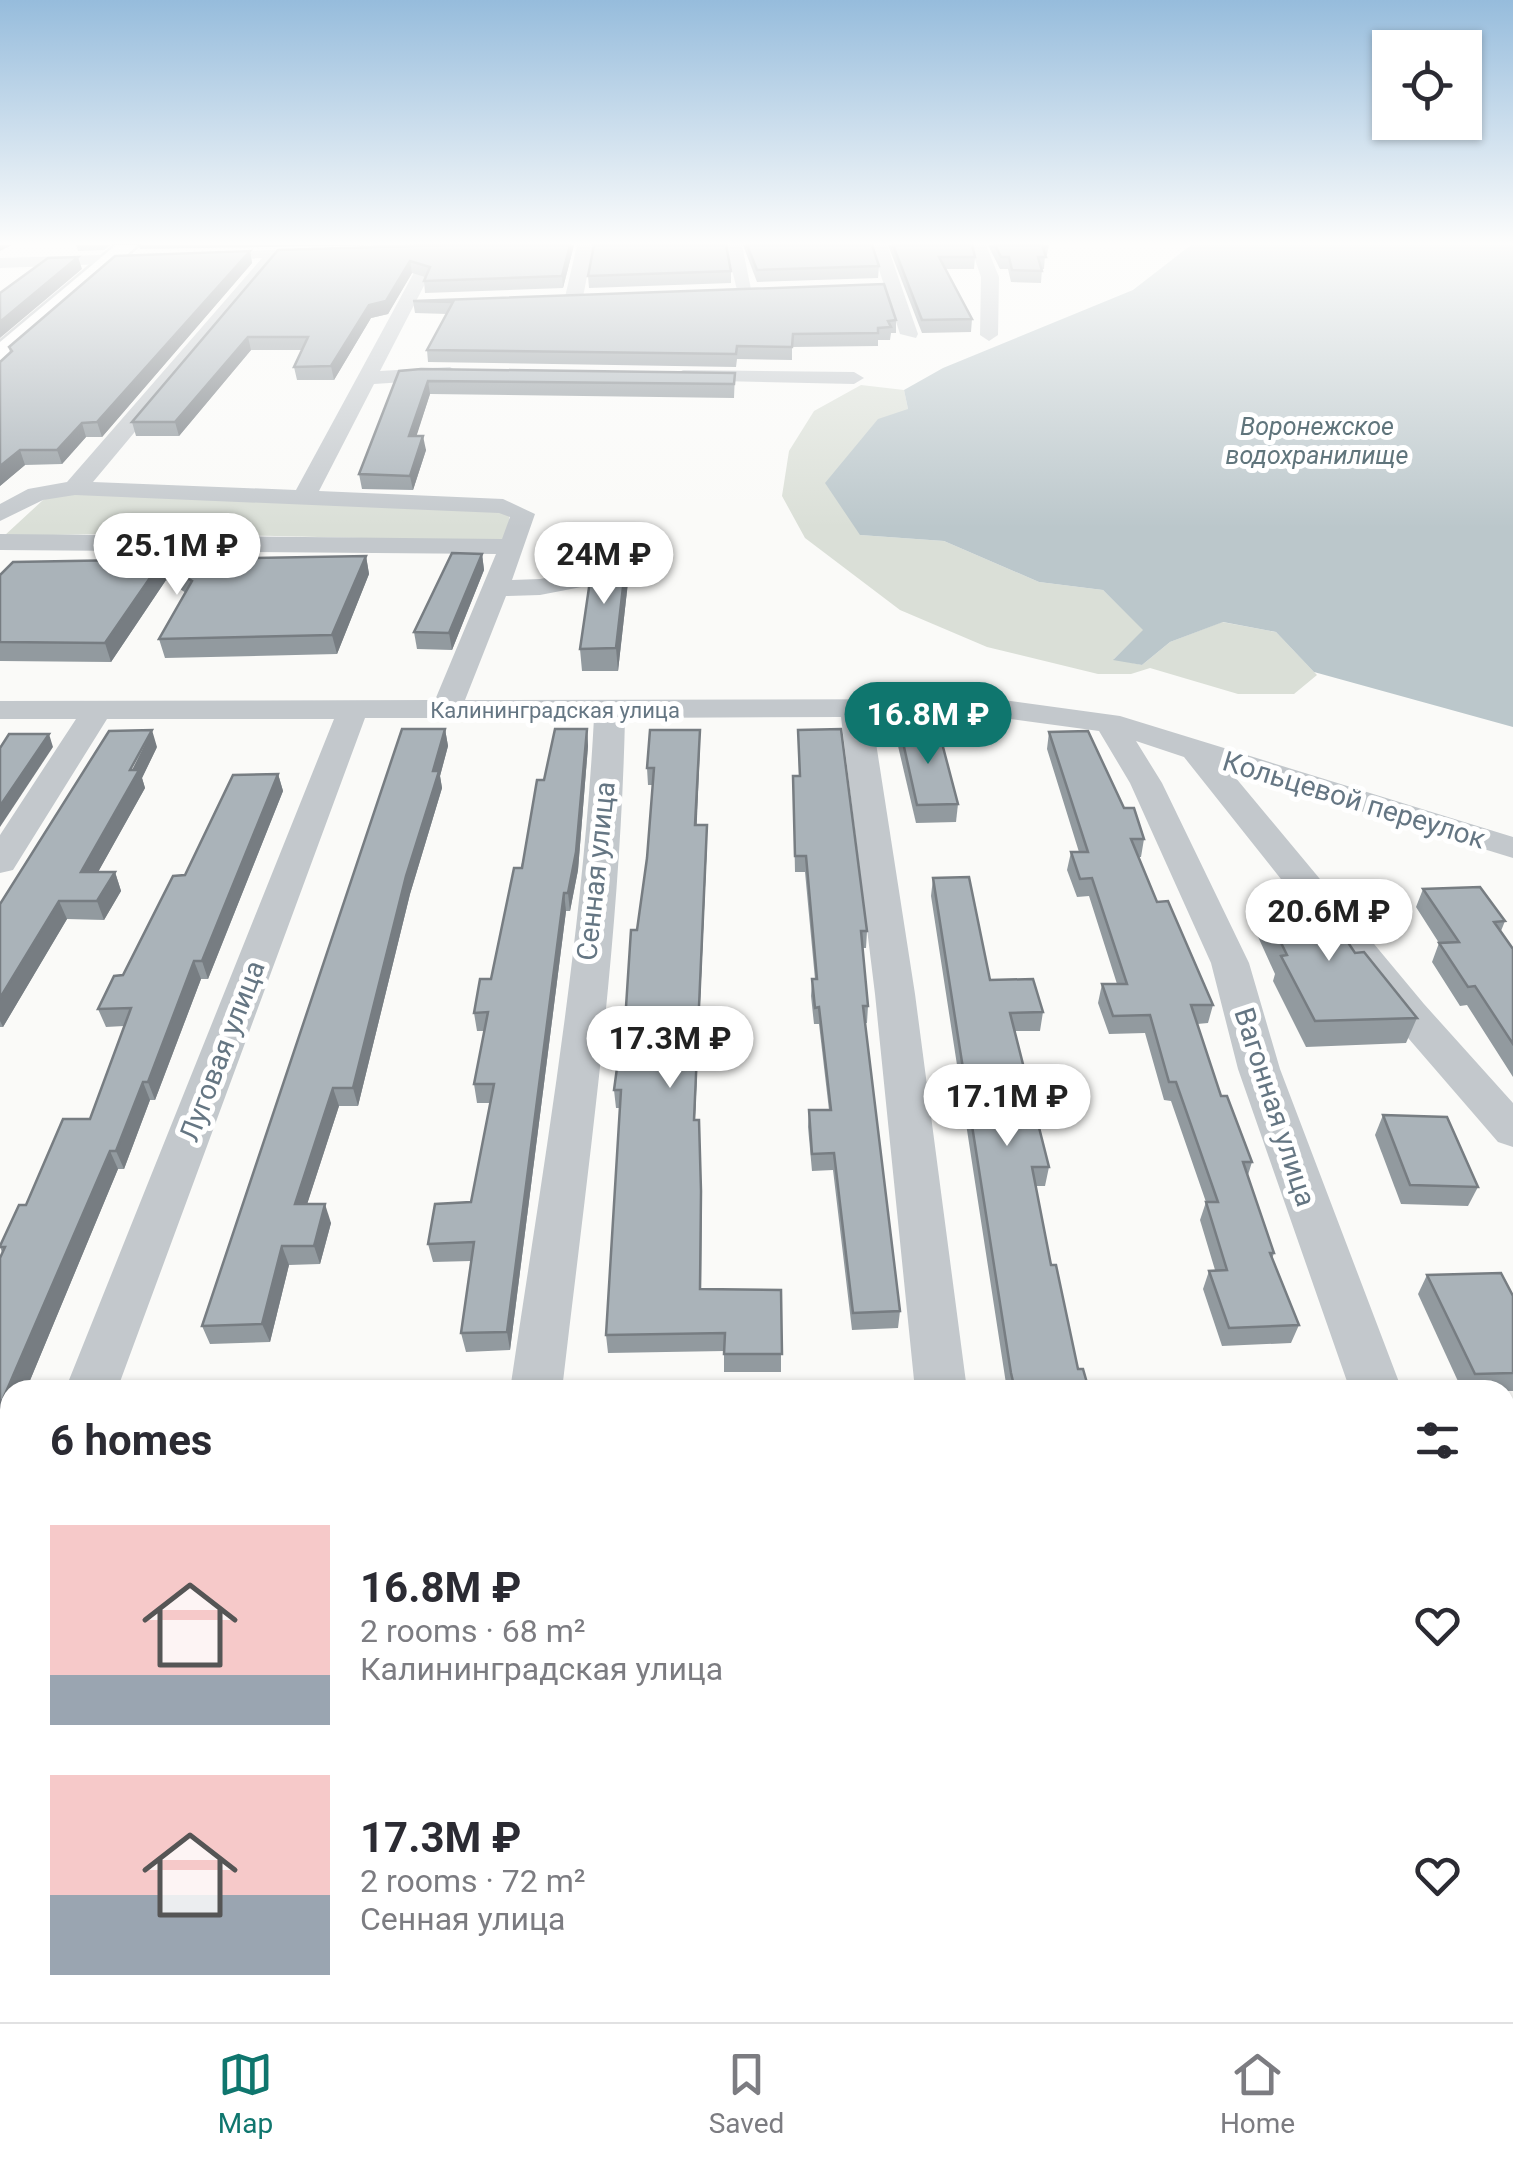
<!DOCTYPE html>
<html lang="en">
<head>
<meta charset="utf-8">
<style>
  body { margin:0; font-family:Roboto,sans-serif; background:#f2f2f3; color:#2b2b33; height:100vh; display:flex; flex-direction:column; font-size:38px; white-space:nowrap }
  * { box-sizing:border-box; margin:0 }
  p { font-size:32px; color:#7c7c81 }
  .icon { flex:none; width:55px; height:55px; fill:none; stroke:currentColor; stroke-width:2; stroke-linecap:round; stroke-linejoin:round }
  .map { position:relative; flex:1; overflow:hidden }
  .side { position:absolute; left:0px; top:1380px; width:1515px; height:642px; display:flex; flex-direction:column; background:#fff; border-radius:30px 30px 0 0; box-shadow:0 2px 8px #0004 }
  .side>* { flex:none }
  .controls { position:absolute; left:1372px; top:30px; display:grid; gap:20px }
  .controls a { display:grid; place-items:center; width:110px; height:110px; border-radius:0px; background:#fff; box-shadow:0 2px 8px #0004; font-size:50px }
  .price { position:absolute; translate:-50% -85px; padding:0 22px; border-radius:35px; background:#fff; color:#222; font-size:32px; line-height:65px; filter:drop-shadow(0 2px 5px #0008) }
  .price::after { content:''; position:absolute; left:50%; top:60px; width:30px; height:22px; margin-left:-15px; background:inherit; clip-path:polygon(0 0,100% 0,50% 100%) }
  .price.current { background:#0f766e; color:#fff }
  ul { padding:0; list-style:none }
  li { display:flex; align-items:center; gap:30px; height:250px; padding:0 50px }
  li span { display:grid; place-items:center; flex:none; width:280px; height:200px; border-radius:0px; color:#555 }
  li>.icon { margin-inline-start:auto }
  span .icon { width:120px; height:120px; fill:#fffc; stroke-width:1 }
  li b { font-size:42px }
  h2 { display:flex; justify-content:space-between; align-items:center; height:120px; padding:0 50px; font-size:42px }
  .tab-bar { display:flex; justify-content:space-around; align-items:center; height:140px; border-top:2px solid #e1e1e2; background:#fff; font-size:28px; color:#7c7c81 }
  .tab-bar a { display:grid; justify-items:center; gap:5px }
  .tab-bar .current { color:#0f766e }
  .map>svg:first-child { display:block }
  .green { fill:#dadfd7 }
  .water { fill:#bbc7cb }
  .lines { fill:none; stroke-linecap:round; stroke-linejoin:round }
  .major-casing { stroke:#b5babe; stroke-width:5 }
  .minor { fill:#c3c8cc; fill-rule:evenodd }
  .major { fill:#fff; fill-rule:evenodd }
  .wall { fill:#929a9f }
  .shaded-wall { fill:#777d82 }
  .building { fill:#aab3b9; stroke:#777d82; stroke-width:2.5 }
  .labels { text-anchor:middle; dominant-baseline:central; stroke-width:10; stroke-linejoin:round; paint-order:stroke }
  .far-street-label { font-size:22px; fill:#657683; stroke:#fff }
  .far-water-label { font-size:25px; font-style:italic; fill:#60757c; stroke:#fff }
  .street-label { font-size:28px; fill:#657683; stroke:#fff }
</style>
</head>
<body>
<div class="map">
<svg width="1513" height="2022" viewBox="0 0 1513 2022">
  <rect width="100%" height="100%" fill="#fafaf8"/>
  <g class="green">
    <path d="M861,385L904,390L908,409L860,535L944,541L1039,582L1103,590L1144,630L1114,659L1142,665L1170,642L1222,622L1276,632L1317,675L1294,694H1238L1150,668L1131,674H1098L987,647L900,610L805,538L782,496L789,451L814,411Z"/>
    <path d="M59,493L510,511L507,538L491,541L149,533L4,536L43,500Z"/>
  </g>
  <path class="water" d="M1191,245H1513V727L1314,672L1276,632L1223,622L1170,642L1142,665L1113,660L1143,630L1103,590L1039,582L944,541L860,535L825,483L878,419L908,409L904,390L943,368L1133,290Z"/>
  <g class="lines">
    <g class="major-casing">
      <path id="major" d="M116,245H138L9,359L0,361V342Z"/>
    </g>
    <g class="minor">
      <path d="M375,245H419L363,256L355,251Z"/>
      <path d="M429,245H445L380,371L450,367L460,373L450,379L374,384L319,491L503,499L535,514L512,580L540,579L633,561L646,569L633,577L540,595L506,596L465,700L996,699L1120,716L1513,837V858L1230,771L1424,1004L1513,1103V1147L1498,1142L1396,1024L1184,757L1136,741L1162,783L1249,963L1280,1069L1402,1390H1350L1238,1069L1211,963L1130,783L1099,731L996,717H872L915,994L967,1390H915L875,994L841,717L625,718C620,942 588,1167 562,1390H510C543,1168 582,943 594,718H365L117,1390H65L334,719H107L13,870L0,873V835L76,719H0V701L435,700L496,554L0,550V534L502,539L510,517L499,513L75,495L43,500L0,521V504L28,489L67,482L262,258L0,268V258L337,248L339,251L331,256L280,258L93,482L296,490Z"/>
      <path d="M577,245H593L583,297L574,302L565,297Z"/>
      <path d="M726,245H742L752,294L737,290Z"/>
      <path d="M871,245H887L918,334L916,338L900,334Z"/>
      <path d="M970,245H986L999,277L998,335L989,341L980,335L981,277Z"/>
      <path d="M683,370L854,372L864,378L854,384L676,380L673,376Z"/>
      <rect x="1505" y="1465" width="8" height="50"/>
      <rect x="0" y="1498" width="10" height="52"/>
      <path d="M10,1571V1650L0,1654V1575Z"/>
      <path d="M1505,1689L1513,1692V1772L1505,1769Z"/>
      <path d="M430,2012H502L501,2022H429Z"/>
      <path d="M973,2012H1045L1046,2022H974Z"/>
    </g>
    <use href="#major" class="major"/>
  </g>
  <g class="wall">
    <path d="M76,245H111L104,250L78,251Z"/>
    <path d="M138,245H401L140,249Z"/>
    <path d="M448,245H574L563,288L425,293L424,281L425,277L412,273L388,314L371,318L334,380H297L294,367L302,350H251L179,436H136L132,422L278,250Z"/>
    <path d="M743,245H872L879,266L878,278L757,282Z"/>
    <path d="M888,245H972L975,257L974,269H945L972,319L971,332L922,333Z"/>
    <path d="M988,245H1049L1047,255H1045L1044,269H1042L1041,283L1011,282L1008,269H1000Z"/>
    <path d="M250,251L252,263L102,437H86L62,464L25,465L0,486L10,353L9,347Z"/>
    <path d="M731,271V283L589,288L588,276Z"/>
    <path d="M413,301L896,320V333H891L890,340H878V346L792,347V360L737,359L736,367L428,362L427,350L447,314L415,313Z"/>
    <path d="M399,371L735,373L734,398L430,394L416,436L426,450L413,490L362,489L359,474Z"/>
    <path d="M482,554L484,570L452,650L417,649L414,632Z"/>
    <path d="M366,556L369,574L337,654L165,658L159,639L186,593L166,580L111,662L0,661V575L13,562Z"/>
    <path d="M628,582L618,671H582L580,649Z"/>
    <path d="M445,729L448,746L440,776L442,788L410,894L358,1106H339L307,1204L331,1223L320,1264L289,1265L270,1342L210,1344L202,1326Z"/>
    <path d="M587,729L588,746L578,870L570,911H566L510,1350L466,1352L461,1333L471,1261L433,1262L428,1244L471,1202L490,1103H477L474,1084L484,1031H477L474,1013L491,979L544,780Z"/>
    <path d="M900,729L958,804L956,822L916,823L898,746Z"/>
    <path d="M700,730L696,825L707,842L695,1120H699L702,1209L701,1289L781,1290V1372H724V1351L608,1353L606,1335L620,1108H616L614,1090L623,1053L647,858L653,785H648L647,768Z"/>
    <path d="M798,730L867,931L866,948H863L868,1006L867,1023H865L900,1311L898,1328L852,1330L833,1170L812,1171L808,1127L809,1110H829L819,1024H814L811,996L812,979H815L805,872H795L793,776H799Z"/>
    <path d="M1049,732L1124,808L1144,839L1141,857H1138L1157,902L1213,1005L1208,1023L1197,1024L1221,1096L1252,1162L1248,1175L1274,1253L1272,1259L1299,1325L1291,1343L1222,1346L1203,1289L1209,1271L1215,1270L1200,1220L1206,1202L1171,1101L1164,1100L1145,1033L1109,1034L1098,1003L1102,984H1117L1089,896L1077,897L1067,870L1071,852H1079L1047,749Z"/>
    <path d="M157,747L142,778L145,788L98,872H115L121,891L104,920L67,919L3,1027H0V904Z"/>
    <path d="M278,774L283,791L208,979H201L155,1100H150L124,1169H118L26,1390H10V1427L0,1451V1258L2,1253L0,1246L26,1205L90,1119L124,1026L106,1027L98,1009L123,975L185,875Z"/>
    <path d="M933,878L990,980L1043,1012L1040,1031H1015L1049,1167L1045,1186H1036L1051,1265L1078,1369L1089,1390H1007L931,896Z"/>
    <path d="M1423,889L1505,921L1501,931L1513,949V1077L1467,1005L1460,1006L1432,962L1439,943L1416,907Z"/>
    <path d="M1257,894L1355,953L1417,1018L1406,1043L1306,1047L1273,981L1275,974L1250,919Z"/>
    <path d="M1383,1115L1478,1187L1468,1206L1401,1204L1375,1135Z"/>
    <path d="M1427,1275L1513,1296V1391L1462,1390L1418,1294Z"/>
    <path d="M1505,1869L1513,1884V2004H1505Z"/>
    <path d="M10,1915V1978H9L0,1971V1944Z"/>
  </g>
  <g class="shaded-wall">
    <path d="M0,245H12L0,251Z"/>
    <path d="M570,245H574L563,288L562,276Z"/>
    <path d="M250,251L252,263L102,437L97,422Z"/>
    <path d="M78,257L82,269L0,338V322Z"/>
    <path d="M410,261L412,273L388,314L371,318L334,380L331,366L369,305Z"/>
    <path d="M248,337L251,350L179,436L175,422Z"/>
    <path d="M428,381L430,394L412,450L409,436Z"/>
    <path d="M82,423L86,437L62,464L57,450Z"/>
    <path d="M423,436L426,450L413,490L410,476Z"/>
    <path d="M20,450L25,465L0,486V466Z"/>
    <path d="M482,554L484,570L452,650L449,633Z"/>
    <path d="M366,556L369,574L337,654L332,635Z"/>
    <path d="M626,561L628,582L618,671L616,648Z"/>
    <path d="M161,562L166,580L111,662L105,643Z"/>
    <path d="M445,729L448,746L440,776L442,788L410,894L358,1106L353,1088L433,771Z"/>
    <path d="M587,729L588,746L578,870L570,911L568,893Z"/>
    <path d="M152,730L157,747L142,778L145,788L88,890L81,872Z"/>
    <path d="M700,730V746L696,842L695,825Z"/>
    <path d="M49,734L53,747L0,827V806Z"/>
    <path d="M278,774L283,791L208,979L202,961Z"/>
    <path d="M707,825V842L694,1138V1120Z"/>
    <path d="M115,872L121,891L104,920L97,901Z"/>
    <path d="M564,893L566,911L510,1350L507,1332Z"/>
    <path d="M59,901L67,919L3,1027L0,1021V998Z"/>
    <path d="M194,961L201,979L155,1100L148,1082Z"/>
    <path d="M143,1082L150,1100L124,1169L116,1151Z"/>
    <path d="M333,1088L339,1106L301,1223L295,1204Z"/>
    <path d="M110,1151L118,1169L26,1390H10V1427L0,1451V1406Z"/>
    <path d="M325,1204L331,1223L320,1264L314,1246Z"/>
    <path d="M282,1246L289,1265L270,1342L262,1324Z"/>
  </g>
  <g class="building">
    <path d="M447,245H570L562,276L424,281L430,267L410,261L386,301L369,305L331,366L294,367L308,337H248L175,422H132L278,250Z"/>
    <path d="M594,245H726L731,271L588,276Z"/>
    <path d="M747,245H872L879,266L757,270Z"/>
    <path d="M893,245H972L975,257H939L972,319L922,320Z"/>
    <path d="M995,245H1042L1046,257H1038L1042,271L1012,270L1009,257H1001Z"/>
    <path d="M250,251L97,422L82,423L57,450H20L0,466V362L12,351L9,347L115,256Z"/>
    <path d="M78,257L0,322V293L48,258Z"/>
    <path d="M884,284L896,320L888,321L891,327L878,328V333L793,334L792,347L737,346L736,354L427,350L453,302L413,301Z"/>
    <path d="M421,369L735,373L734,384L428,381L409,436H423L410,476L359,474L399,371Z"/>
    <path d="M452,553L482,554L449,633L414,632Z"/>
    <path d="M366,556L332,635L159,639L192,581L161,562L105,643L0,642V575L13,562Z"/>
    <path d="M626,561L616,648L580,649L592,567Z"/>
    <path d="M938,728L958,804L917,805L900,729Z"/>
    <path d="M402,729H445L433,771H439L406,876L353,1088H333L295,1204H325L314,1246H282L262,1324L202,1326Z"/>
    <path d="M555,729H587L576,852L568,893H564L507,1332L461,1333L474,1242L428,1244L435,1204L471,1202L494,1084H474L488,1012L474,1013L480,979H491L514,868H522L537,780H544Z"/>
    <path d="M841,729L867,931H861L868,1006H863L900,1311L853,1313L834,1153L812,1154L809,1110H831L819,1007L815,1008L812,979H817L806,856H795L793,776H800L798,730Z"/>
    <path d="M152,730L130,770H139L81,872H115L97,901H59L0,998V904L109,731Z"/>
    <path d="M650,730H700L695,825H707L694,1120H699L701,1191L700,1289L781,1290L782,1354H724L725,1333L606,1335L621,1090H614L619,1053H623L631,930H637L647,858L654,768H647Z"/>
    <path d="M1088,731L1124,808H1134L1144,839H1131L1157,902L1168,901L1213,1005H1191L1221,1096H1227L1252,1162H1243L1274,1253H1270L1299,1325L1229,1328L1209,1271L1227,1270L1206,1202H1218L1176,1082H1169L1150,1015L1113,1016L1102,984H1127L1092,878L1080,879L1071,852H1088L1049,732Z"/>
    <path d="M9,734H49L0,806V748Z"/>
    <path d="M278,774L202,961H194L148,1082H143L116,1151H110L0,1406V1258L5,1247H0V1246L19,1205H26L63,1119H90L131,1008L98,1009L114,976L123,975L173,876L185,875L233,775Z"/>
    <path d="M969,877L990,980L1033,979L1043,1012L1010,1013L1049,1167H1032L1051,1265H1056L1078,1369H1083L1089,1390H1015L1011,1373L933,878Z"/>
    <path d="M1480,887L1505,921L1494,922L1513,949V1044L1475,986L1468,987L1439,943L1459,942L1423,889Z"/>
    <path d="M1315,893L1355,953L1364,952L1417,1018L1315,1021L1281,956L1287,955L1257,894Z"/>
    <path d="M1383,1115L1447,1117L1478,1187L1410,1185Z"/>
    <path d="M1501,1273L1513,1296V1373L1475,1374L1427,1275Z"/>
    <path d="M495,1388V1390H408L409,1389Z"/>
    <path d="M1505,1869H1508L1513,1884V1991H1505Z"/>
    <path d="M10,1915V1965H0V1944Z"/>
  </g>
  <linearGradient id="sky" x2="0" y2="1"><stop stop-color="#96bcdc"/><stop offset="0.46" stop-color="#fdfdfc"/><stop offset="1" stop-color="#fdfdfc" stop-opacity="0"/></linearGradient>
  <rect width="1513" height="528" fill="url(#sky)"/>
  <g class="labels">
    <g class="far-street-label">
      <text x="555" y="710">Калининградская улица</text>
    </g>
    <g class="far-water-label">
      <text x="1317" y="426">Воронежское<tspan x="1317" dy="29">водохранилище</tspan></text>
    </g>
    <g class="street-label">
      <text transform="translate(1354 800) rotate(17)">Кольцевой переулок</text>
      <text transform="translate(596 871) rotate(-84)">Сенная улица</text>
      <text transform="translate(222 1051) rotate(-69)">Луговая улица</text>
      <text transform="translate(1275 1107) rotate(72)">Вагонная улица</text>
    </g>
  </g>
</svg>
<div class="controls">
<a><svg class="icon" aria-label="locate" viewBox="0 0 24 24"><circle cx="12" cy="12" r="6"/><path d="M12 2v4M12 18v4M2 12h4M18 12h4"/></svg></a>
</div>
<b class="price" style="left:177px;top:598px">25.1M ₽</b>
<b class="price" style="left:604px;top:607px">24M ₽</b>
<b class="price current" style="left:928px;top:767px">16.8M ₽</b>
<b class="price" style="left:1329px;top:964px">20.6M ₽</b>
<b class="price" style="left:670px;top:1091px">17.3M ₽</b>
<b class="price" style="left:1007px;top:1149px">17.1M ₽</b>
<section class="side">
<h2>6 homes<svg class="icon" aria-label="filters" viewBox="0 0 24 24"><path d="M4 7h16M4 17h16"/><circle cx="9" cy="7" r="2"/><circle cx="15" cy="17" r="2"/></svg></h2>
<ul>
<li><span style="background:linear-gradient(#f6c9c9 75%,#9aa5b1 0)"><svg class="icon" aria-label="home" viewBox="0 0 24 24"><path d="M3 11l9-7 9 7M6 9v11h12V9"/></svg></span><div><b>16.8M ₽</b><p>2 rooms · 68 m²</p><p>Калининградская улица</p></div><svg class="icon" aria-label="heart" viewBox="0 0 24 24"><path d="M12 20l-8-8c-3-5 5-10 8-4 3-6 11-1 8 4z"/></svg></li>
<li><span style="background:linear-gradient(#f6c9c9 60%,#9aa5b1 0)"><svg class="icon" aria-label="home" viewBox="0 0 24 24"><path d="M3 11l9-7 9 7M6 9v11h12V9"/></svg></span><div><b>17.3M ₽</b><p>2 rooms · 72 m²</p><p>Сенная улица</p></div><svg class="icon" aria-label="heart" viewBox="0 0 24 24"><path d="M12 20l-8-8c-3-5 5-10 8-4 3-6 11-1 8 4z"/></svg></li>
</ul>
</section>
</div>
<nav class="tab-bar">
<a class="current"><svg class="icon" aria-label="map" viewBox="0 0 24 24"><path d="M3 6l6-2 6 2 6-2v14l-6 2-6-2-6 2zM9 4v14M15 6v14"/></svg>Map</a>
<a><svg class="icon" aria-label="saved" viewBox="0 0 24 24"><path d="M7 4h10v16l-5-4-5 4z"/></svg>Saved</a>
<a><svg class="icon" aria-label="home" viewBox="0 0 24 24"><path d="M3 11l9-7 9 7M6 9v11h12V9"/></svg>Home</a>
</nav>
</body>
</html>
